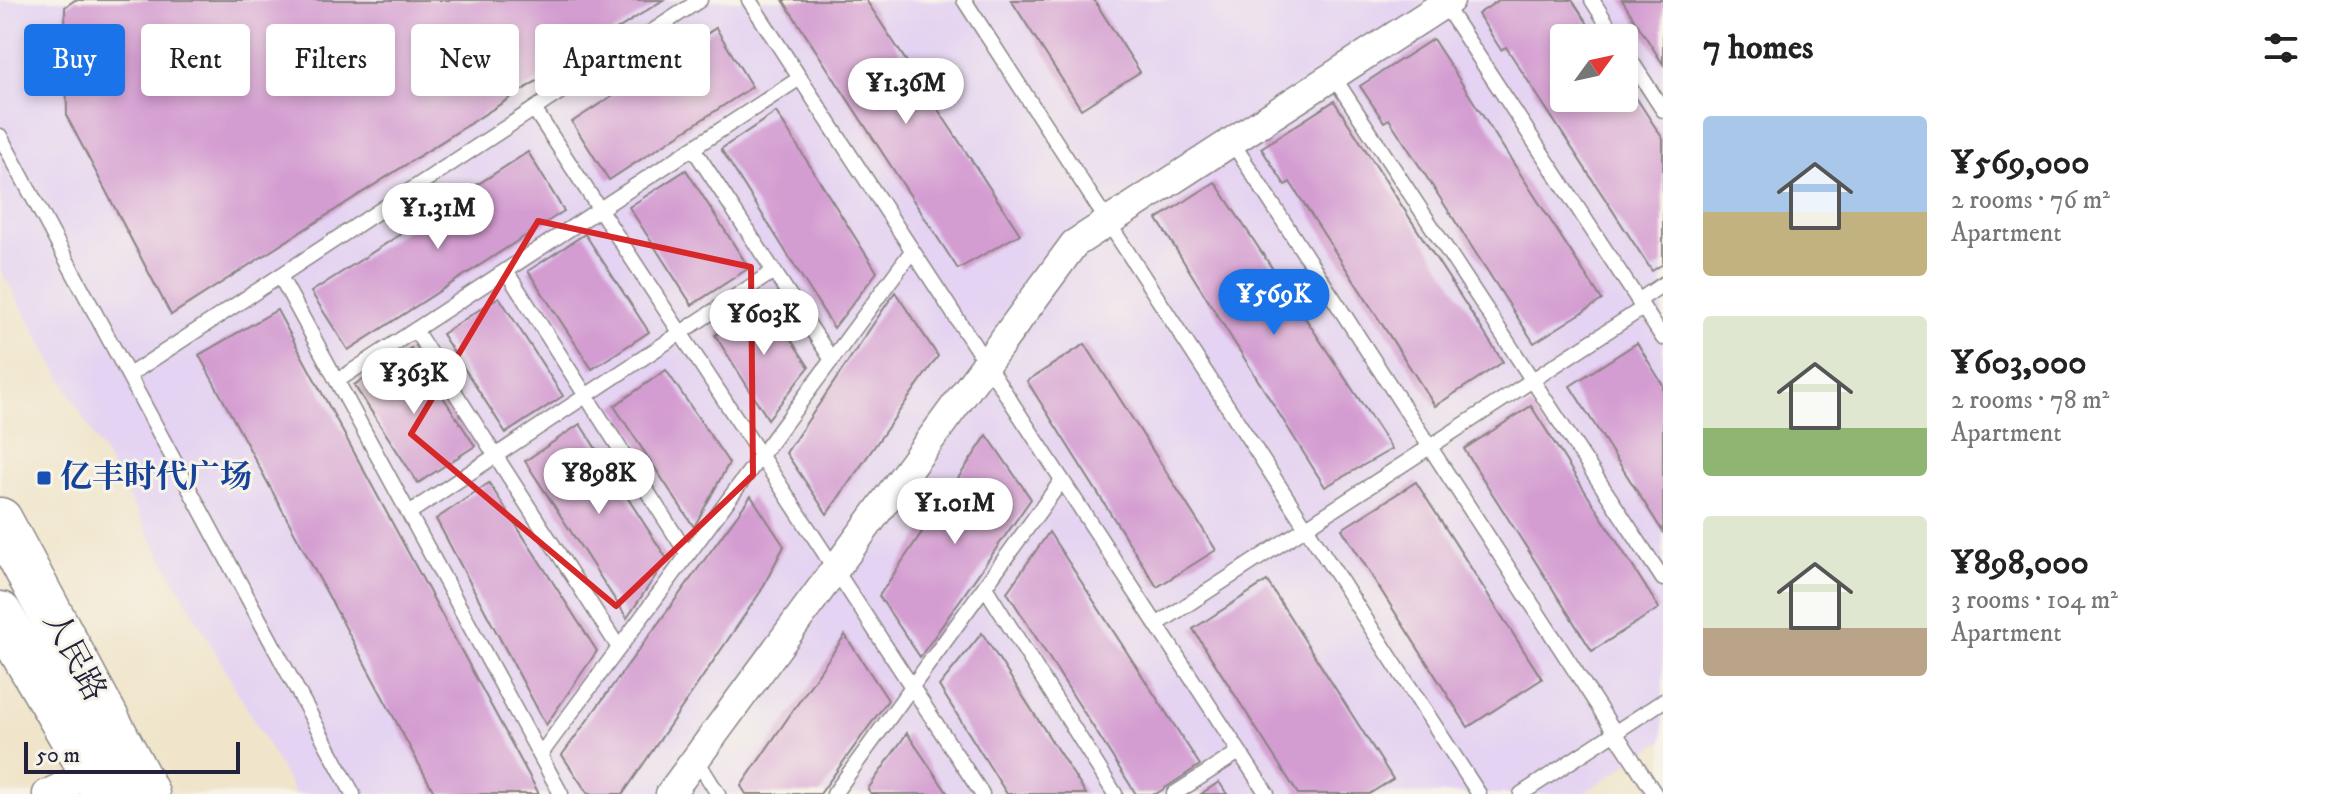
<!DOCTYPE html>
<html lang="en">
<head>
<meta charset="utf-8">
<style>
  body { margin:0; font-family:"IM FELL DW Pica","Noto Serif SC",serif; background:#f2f2f2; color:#222; height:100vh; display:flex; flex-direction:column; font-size:30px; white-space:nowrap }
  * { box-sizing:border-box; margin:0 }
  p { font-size:26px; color:#767676 }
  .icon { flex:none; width:44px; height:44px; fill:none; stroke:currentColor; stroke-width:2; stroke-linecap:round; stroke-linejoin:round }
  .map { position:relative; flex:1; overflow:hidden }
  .sheet { display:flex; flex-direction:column; background:#fff; width:680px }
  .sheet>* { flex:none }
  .banner { position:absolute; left:24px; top:24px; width:760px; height:72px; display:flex; gap:16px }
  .needle { width:52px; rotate:57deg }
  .buttons { position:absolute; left:1550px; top:24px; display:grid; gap:16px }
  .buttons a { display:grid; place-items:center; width:88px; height:88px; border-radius:8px; background:#fff; box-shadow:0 4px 12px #0003; font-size:40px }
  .scale { position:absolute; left:24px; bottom:20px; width:216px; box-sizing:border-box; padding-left:8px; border:4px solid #22223b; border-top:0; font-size:22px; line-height:28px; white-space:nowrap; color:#22223b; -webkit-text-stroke:6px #f7f3e8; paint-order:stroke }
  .price { position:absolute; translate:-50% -68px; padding:0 18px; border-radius:28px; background:#fff; color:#222; font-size:26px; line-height:52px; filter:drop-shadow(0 2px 4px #0008) }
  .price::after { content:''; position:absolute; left:50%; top:48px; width:24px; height:18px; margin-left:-12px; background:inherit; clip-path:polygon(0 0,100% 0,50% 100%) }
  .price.selected { background:#1a73e8; color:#fff }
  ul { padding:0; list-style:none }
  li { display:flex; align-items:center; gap:24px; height:200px; padding:0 40px }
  li span { display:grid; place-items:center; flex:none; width:224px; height:160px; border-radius:8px; color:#555 }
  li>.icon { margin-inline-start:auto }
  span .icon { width:96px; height:96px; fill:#fffc; stroke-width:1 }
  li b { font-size:34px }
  h2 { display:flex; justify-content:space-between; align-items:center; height:96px; padding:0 40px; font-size:34px }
  .pill { padding:0 28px; border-radius:8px; background:#fff; box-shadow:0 4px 12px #0003; font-size:28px; line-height:72px }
  .pill.selected { background:#1a73e8; color:#fff }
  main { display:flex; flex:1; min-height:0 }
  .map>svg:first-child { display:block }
  .built { fill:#e4d3f2; fill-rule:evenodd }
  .building { fill:#d49dd1 }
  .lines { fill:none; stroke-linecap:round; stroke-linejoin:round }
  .lane-casing { stroke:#898483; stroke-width:17 }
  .street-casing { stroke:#898483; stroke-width:31 }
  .primary-casing { stroke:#898483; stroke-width:47 }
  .lane { stroke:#fff; stroke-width:14 }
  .street { stroke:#fff; stroke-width:28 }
  .primary { stroke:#fff; stroke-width:44 }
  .marked { fill:none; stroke:#d62828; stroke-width:6; stroke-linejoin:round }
  .transit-dot { fill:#1a4fb4; stroke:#f7f3e8; stroke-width:3 }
  .labels { text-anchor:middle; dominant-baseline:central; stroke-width:6; stroke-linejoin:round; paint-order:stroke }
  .transit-label { font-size:32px; font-weight:bold; fill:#164399; stroke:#f7f3e8; text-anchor:start }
  .street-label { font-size:32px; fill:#22223b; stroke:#f7f3e8 }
</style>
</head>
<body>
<main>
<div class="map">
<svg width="1663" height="794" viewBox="0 0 1663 794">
  <rect width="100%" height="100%" fill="#f7f3e8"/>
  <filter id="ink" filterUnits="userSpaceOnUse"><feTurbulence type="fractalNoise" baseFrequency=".0125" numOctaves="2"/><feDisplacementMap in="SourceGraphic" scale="16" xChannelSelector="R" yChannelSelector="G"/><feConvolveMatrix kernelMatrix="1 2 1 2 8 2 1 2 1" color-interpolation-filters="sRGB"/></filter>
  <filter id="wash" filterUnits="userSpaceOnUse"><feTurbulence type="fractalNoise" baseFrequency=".006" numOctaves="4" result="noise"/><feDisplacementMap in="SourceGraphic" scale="32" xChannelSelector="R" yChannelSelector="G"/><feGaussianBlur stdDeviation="1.8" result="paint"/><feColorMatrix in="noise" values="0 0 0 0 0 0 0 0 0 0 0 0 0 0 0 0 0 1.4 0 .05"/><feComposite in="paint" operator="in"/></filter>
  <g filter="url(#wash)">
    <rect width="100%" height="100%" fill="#f0e5cb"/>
    <path class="built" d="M0,0H1663V740L1583,794H295L0,269ZM1564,38H1624V98H1564Z"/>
    <g id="blocks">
      <g class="building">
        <path d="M75,0H663L171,315L67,117L65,7Z"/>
        <path d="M783,0H866L1020,234L958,269Z"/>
        <path d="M1011,0H1094L1140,72L1081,109Z"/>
        <path d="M1499,0H1572L1597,38H1564V98H1624V79L1663,139V264L1652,271L1506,47L1501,50L1478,14Z"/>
        <path d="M1622,0H1663V64Z"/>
        <path d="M716,28L752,87L609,180L572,122Z"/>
        <path d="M1433,39L1602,300L1534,343L1389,119L1384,122L1360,86Z"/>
        <path d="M1334,101L1503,362L1435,406L1290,182L1285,185L1261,148Z"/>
        <path d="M776,112L877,272L834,328L721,149Z"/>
        <path d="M528,152L564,211L348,350L311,292Z"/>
        <path d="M686,170L749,268L692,305L629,207Z"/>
        <path d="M1215,182L1392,449L1325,487L1157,219Z"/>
        <path d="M585,234L649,332L592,369L528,271Z"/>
        <path d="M895,292L938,356L827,514L786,453Z"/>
        <path d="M499,297L563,396L506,433L442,334Z"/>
        <path d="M766,302L809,367L768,419L715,335Z"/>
        <path d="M277,310L539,794H435L199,355Z"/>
        <path d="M1637,343L1663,385V532L1570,386Z"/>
        <path d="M1085,344L1216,550L1157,587L1027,381Z"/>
        <path d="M411,348L475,446L418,483L354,385Z"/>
        <path d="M666,370L729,463L694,527L614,406Z"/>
        <path d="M1531,406L1659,608L1592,651L1464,449Z"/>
        <path d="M580,424L667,559L627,618L525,461Z"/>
        <path d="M987,435L1031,499L920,657L879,596Z"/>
        <path d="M1416,482L1542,679L1468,727L1342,529Z"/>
        <path d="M489,483L597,651L546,725L436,519Z"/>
        <path d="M751,496L784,546L761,591L623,794H588L562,755Z"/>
        <path d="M1049,532L1200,765L1156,794H1136L1007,592Z"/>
        <path d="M1267,581L1393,779L1369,794H1298L1193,629Z"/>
        <path d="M982,633L1086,794H1007L939,686Z"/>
        <path d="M845,635L888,700L820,794H746L741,786Z"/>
        <path d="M907,733L948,794H871L868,789Z"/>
        <path d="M1219,782L1227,794H1201Z"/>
      </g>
    </g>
  </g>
  <g filter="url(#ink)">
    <use href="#blocks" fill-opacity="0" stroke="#898483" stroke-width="2"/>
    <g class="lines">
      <g class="lane-casing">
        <g id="lane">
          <path d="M749,0L1267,794"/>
          <path d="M964,0L1479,794"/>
          <path d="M1592,0L1616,38"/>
          <path d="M1444,4L1663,338"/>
          <path d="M1624,50L1663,110"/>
          <path d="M1333,76L1663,579"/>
          <path d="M534,109L982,794"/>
          <path d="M0,136L353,794"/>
          <path d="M1232,142L1655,794"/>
          <path d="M693,148L832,360"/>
          <path d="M506,271L688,555"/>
          <path d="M280,276L561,794"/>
          <path d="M1638,301L1663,284"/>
          <path d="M415,330L619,648"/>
          <path d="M129,375L700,0"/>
          <path d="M337,381L800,78"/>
          <path d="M409,513L774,271"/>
          <path d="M985,587L1115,794"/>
          <path d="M1156,625L1643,308"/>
          <path d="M540,755L912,251"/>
          <path d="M696,759L718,794"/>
          <path d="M834,794L1062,480"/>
          <path d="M1174,794L1239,752"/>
          <path d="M1521,794L1663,701"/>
        </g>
      </g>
      <g class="street-casing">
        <g id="street">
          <path d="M47,794L93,772"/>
          <path d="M670,794L1074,244L1450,0"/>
        </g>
      </g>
      <g class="primary-casing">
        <g id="primary">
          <path d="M0,520L147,794"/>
          <path d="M0,614L105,794"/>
        </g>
      </g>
      <use href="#lane" class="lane"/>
      <use href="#street" class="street"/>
      <use href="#primary" class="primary"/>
    </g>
  </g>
  <path class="marked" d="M538,221L751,267L753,475L616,606L411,434Z"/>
  <rect class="transit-dot" x="36" y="470" width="16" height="16" rx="4"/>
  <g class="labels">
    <g class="transit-label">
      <text x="60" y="478">亿丰时代广场</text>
    </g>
    <g class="street-label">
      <text transform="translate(74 657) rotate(62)">人民路</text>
    </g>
  </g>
</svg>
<div class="buttons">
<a><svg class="needle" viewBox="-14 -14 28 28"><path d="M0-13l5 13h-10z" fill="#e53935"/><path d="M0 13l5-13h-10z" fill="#767676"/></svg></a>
</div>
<div class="scale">50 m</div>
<b class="price" style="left:906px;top:126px">¥1.36M</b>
<b class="price" style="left:438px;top:251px">¥1.31M</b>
<b class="price selected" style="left:1274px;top:337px">¥569K</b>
<b class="price" style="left:764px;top:357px">¥603K</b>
<b class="price" style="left:414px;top:416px">¥363K</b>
<b class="price" style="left:599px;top:516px">¥898K</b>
<b class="price" style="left:955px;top:546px">¥1.01M</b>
<div class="banner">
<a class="pill selected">Buy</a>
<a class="pill">Rent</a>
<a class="pill">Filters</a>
<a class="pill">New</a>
<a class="pill">Apartment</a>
</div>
</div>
<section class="sheet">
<h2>7 homes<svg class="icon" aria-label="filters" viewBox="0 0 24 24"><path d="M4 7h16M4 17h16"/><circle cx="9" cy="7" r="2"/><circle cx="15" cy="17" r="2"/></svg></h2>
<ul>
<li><span style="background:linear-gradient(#a9c7e8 60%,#c2b280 0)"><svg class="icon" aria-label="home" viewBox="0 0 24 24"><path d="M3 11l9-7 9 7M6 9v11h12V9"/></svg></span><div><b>¥569,000</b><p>2 rooms · 76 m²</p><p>Apartment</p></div></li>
<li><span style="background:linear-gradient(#dfe7d0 70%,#8fb573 0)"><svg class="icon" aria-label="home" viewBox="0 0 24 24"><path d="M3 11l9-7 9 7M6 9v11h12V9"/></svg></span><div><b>¥603,000</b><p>2 rooms · 78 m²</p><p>Apartment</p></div></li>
<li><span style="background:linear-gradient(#dfe7d0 70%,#b9a48a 0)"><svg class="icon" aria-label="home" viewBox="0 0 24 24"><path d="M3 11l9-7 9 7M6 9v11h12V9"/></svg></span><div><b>¥898,000</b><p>3 rooms · 104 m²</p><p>Apartment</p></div></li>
</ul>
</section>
</main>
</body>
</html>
